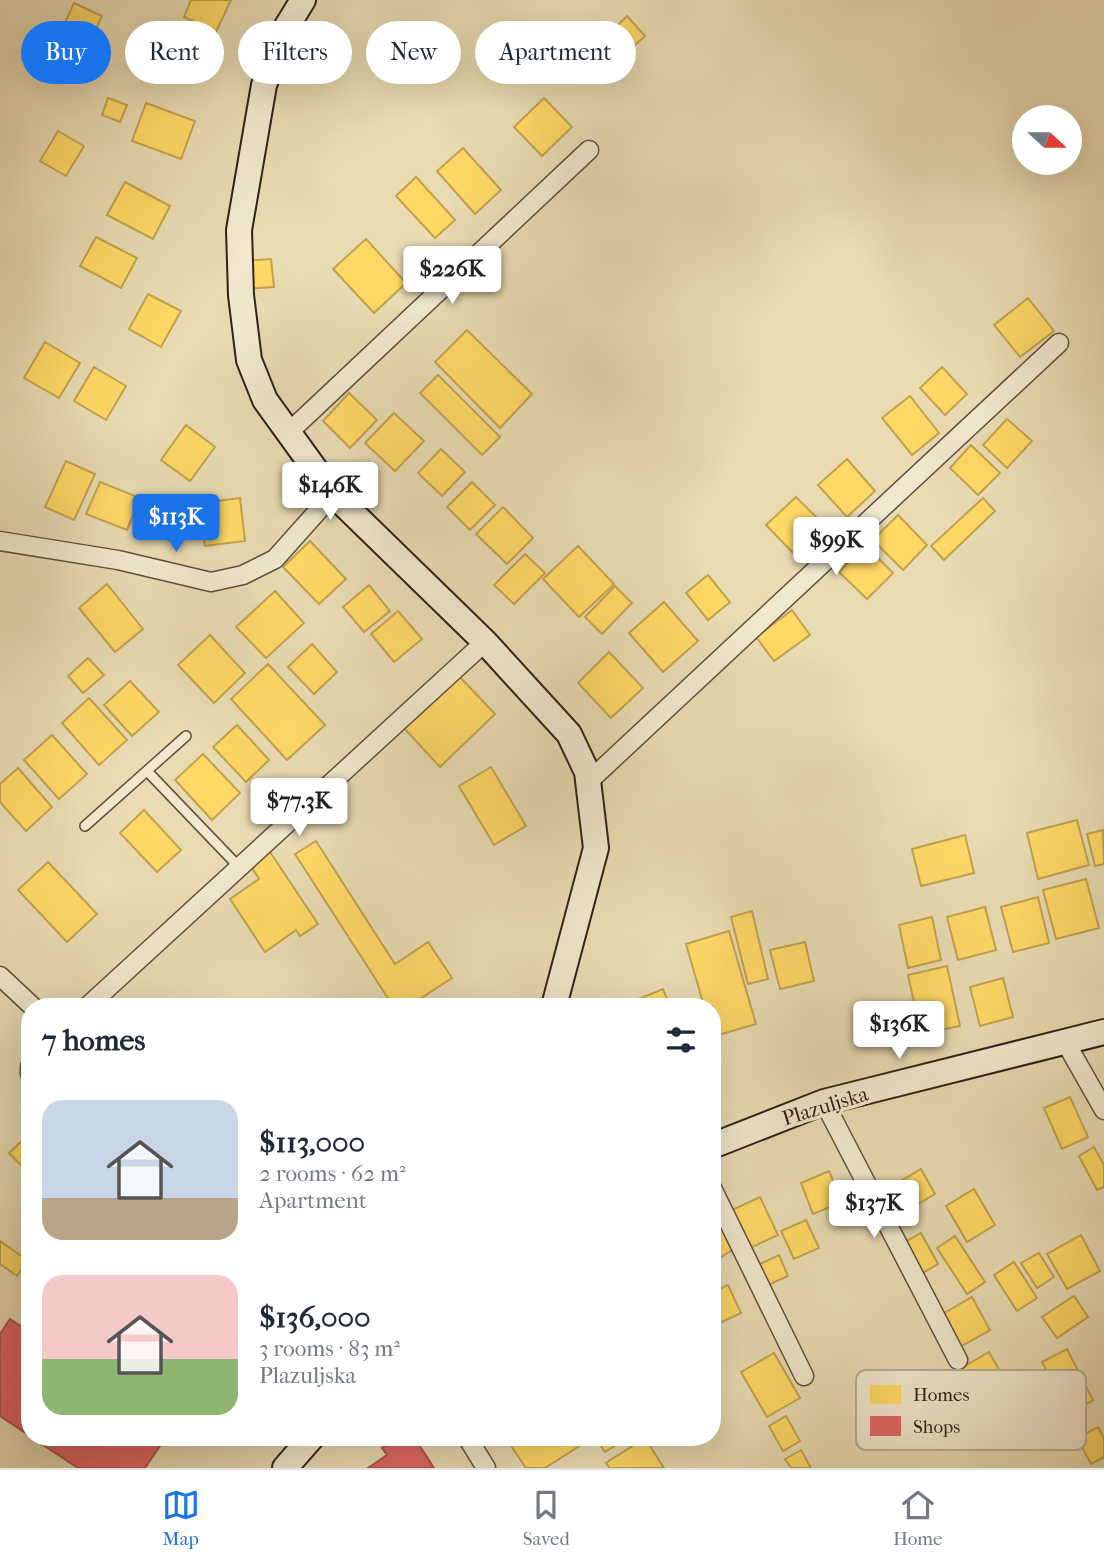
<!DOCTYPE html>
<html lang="en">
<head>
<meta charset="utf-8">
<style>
  body { margin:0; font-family:"IM FELL French Canon",serif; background:#f2f2f3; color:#1f2937; height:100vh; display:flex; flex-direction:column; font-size:26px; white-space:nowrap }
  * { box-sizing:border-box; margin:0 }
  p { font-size:23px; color:#747a83 }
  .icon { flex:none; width:38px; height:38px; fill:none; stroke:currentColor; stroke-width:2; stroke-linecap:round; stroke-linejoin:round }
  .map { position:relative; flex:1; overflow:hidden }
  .drawer { position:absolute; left:21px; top:998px; width:700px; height:448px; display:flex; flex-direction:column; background:#fff; border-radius:28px; box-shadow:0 7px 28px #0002 }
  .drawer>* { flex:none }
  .top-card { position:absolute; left:21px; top:21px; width:700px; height:63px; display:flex; gap:14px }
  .needle { width:46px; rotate:111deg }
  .controls { position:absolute; left:1012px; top:105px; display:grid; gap:14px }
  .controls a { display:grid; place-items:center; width:70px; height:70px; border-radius:50%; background:#fff; box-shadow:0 7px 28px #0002; font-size:35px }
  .price { position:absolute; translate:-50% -60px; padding:0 16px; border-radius:7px; background:#fff; color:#222; font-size:23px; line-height:46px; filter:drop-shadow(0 2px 4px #0008) }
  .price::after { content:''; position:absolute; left:50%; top:42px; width:21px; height:16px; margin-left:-10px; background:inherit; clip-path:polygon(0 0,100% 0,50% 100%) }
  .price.on { background:#1a73e8; color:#fff }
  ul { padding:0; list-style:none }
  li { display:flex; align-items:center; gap:21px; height:175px; padding:0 21px }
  li span { display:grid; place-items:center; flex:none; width:196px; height:140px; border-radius:21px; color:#555 }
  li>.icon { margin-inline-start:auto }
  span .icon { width:84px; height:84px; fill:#fffc; stroke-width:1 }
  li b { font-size:30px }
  h2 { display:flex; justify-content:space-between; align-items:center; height:84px; padding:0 21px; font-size:30px }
  .tag { padding:0 24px; border-radius:32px; background:#fff; box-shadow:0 7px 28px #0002; font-size:24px; line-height:63px }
  .tag.on { background:#1a73e8; color:#fff }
  .dock { display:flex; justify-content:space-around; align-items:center; height:98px; border-top:2px solid #e0e1e3; background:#fff; font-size:19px; color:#747a83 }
  .dock a { display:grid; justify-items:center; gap:4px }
  .dock .on { color:#1a73e8 }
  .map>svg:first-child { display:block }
  .homes { fill:#ffd966; stroke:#c2a24f; stroke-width:2 }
  .shops { fill:#e06666; stroke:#ac524f; stroke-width:2 }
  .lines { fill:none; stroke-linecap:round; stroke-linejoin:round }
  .lane-casing { stroke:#605040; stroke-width:12 }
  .street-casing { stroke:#605040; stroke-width:21 }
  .secondary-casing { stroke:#32221a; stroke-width:28 }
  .lane { stroke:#f1e8cd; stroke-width:9 }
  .street { stroke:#f1e8cd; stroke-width:18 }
  .secondary { stroke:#f1e8cd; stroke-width:24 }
  .labels { text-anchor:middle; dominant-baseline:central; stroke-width:7; stroke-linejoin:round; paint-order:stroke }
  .street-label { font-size:21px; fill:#32221a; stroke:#f1e8cd }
  .key { fill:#f1e8cd; stroke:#b8ad97; stroke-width:2 }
  .key-label { font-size:19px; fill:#32221a }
</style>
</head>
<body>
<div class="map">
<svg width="1104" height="1468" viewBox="0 0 1104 1468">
  <rect width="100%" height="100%" fill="#e9dbb2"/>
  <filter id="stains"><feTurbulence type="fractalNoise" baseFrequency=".00286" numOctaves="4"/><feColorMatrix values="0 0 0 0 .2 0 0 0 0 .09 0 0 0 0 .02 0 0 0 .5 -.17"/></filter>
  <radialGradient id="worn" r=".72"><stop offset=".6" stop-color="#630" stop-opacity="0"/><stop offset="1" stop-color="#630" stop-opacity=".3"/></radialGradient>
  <g class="homes">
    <path d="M191,0H231L216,32L184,17Z"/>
    <path d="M74,3L102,16L85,53L57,40Z"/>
    <path d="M627,16L645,36L634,46L616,27Z"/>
    <path d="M605,28L629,53L607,75L583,50Z"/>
    <path d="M141,40L176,46L170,80L136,74Z"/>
    <path d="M108,98L127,105L120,122L102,115Z"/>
    <path d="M544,98L572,127L542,156L514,127Z"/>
    <path d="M146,103L195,121L181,159L132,141Z"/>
    <path d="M58,131L84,146L66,176L40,161Z"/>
    <path d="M463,148L501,190L475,214L437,171Z"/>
    <path d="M416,177L455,220L435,238L396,196Z"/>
    <path d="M125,182L170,206L153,239L107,215Z"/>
    <path d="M96,237L137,258L121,288L80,266Z"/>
    <path d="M366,239L406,283L374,313L333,269Z"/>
    <path d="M271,259L274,287L244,289L242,261Z"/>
    <path d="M148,294L181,311L161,347L129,329Z"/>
    <path d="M1028,298L1054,331L1020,357L994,325Z"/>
    <path d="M467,330L532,394L500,428L435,362Z"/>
    <path d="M45,342L80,363L59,398L24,378Z"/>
    <path d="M94,367L126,386L106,420L74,401Z"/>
    <path d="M942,367L967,394L945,415L920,388Z"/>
    <path d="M438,375L500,437L482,455L420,393Z"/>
    <path d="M349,393L377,420L350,448L323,421Z"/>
    <path d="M910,396L939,433L912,455L882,418Z"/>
    <path d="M394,413L424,441L395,471L365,443Z"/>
    <path d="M1007,419L1032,441L1007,468L983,445Z"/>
    <path d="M186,425L215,447L190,481L161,460Z"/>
    <path d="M971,445L1000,473L978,495L950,468Z"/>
    <path d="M441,449L465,472L442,496L418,473Z"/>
    <path d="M847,459L875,491L847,517L818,485Z"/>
    <path d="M66,461L95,474L74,520L45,507Z"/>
    <path d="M100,482L140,498L127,530L86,514Z"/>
    <path d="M472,482L495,505L470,530L447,507Z"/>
    <path d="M154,495L190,510L176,543L141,528Z"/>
    <path d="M796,497L828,529L798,558L766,525Z"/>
    <path d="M240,498L245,541L205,546L200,503Z"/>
    <path d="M983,498L995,511L944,560L931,546Z"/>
    <path d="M503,507L533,538L507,564L476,534Z"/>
    <path d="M898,515L927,545L903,570L873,540Z"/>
    <path d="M310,541L346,579L319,604L283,567Z"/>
    <path d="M865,545L893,573L867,599L839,572Z"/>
    <path d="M578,546L614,584L579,617L543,579Z"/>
    <path d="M525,554L545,573L514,604L494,585Z"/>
    <path d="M708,575L730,602L708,620L686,593Z"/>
    <path d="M107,584L143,629L115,652L79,608Z"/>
    <path d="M369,585L390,611L364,632L343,607Z"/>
    <path d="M615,586L632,603L602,634L585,617Z"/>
    <path d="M275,591L304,623L266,658L236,627Z"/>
    <path d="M664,602L698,641L663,672L629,633Z"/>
    <path d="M792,610L810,635L774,661L756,637Z"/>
    <path d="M398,611L422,639L394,662L371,634Z"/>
    <path d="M210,635L245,673L214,703L178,665Z"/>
    <path d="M312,644L337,672L314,694L288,667Z"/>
    <path d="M609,652L643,688L611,718L578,683Z"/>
    <path d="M88,658L104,675L83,693L68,676Z"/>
    <path d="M268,664L325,725L287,760L231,699Z"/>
    <path d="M458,675L495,714L440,767L403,727Z"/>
    <path d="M130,681L159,712L132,736L104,705Z"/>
    <path d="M89,698L127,740L99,765L62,723Z"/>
    <path d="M237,725L269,760L246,782L213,747Z"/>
    <path d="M52,735L87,774L59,799L24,760Z"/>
    <path d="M203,754L240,793L212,820L175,780Z"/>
    <path d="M491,767L526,826L494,845L459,786Z"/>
    <path d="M18,768L52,807L26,831L0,802V784Z"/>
    <path d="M144,810L181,850L157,872L120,833Z"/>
    <path d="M1077,820L1089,865L1038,879L1027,833Z"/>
    <path d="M1103,830L1104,864L1095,866L1087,834Z"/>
    <path d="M965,835L974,873L921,886L912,849Z"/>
    <path d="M316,841L395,964L428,942L452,978L409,1006H393L295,854Z"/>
    <path d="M270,852L318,924L300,936L296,930L265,952L230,899L259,879L250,865Z"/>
    <path d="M48,862L97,914L67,942L18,890Z"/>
    <path d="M1086,879L1099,928L1056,939L1043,890Z"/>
    <path d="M1038,897L1049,943L1013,952L1001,907Z"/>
    <path d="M985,907L996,950L958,960L947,917Z"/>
    <path d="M752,911L768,979L748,984L731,917Z"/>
    <path d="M932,917L941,960L908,968L899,925Z"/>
    <path d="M729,931L756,1024L712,1037V1006H704L686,944Z"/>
    <path d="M805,942L814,981L780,989L770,950Z"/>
    <path d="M947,966L960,1026L921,1034L908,975Z"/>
    <path d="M1003,978L1013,1017L980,1026L970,987Z"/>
    <path d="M663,989L670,1006H621Z"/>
    <path d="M1070,1097L1088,1137L1062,1149L1044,1108Z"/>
    <path d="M30,1133V1174L9,1153Z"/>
    <path d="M1094,1147L1104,1165V1187L1097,1190L1079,1156Z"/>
    <path d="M921,1169L935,1194L908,1210L894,1185Z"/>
    <path d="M829,1171L842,1202L813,1214L801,1183Z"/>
    <path d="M974,1189L995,1225L967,1242L946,1206Z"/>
    <path d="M760,1197L778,1235L750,1248L732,1210Z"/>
    <path d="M712,1209L737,1247L712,1263Z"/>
    <path d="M806,1220L819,1248L794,1259L781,1231Z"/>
    <path d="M921,1233L938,1264L921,1274L903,1243Z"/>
    <path d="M1081,1235L1100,1271L1067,1289L1047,1254Z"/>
    <path d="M955,1236L985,1282L967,1294L937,1248Z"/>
    <path d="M0,1241L27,1260L17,1276L0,1264Z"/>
    <path d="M1039,1253L1054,1277L1037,1288L1021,1263Z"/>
    <path d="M779,1255L788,1276L766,1286L756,1266Z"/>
    <path d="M1014,1262L1037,1298L1017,1311L994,1275Z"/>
    <path d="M728,1285L741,1313L718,1324L712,1311V1293Z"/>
    <path d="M1074,1296L1088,1317L1057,1338L1042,1317Z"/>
    <path d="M972,1297L990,1330L960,1347L941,1315Z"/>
    <path d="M1067,1349L1093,1400L1069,1414L1042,1362Z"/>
    <path d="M989,1352L1009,1387L980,1404L960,1369Z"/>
    <path d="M774,1353L800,1398L767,1417L741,1372Z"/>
    <path d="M786,1416L800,1441L783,1451L769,1426Z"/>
    <path d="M1098,1427L1104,1438V1457L1091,1464L1077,1438Z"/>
    <path d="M505,1437H584L587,1441L545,1468H526Z"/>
    <path d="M595,1437H629L605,1452Z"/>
    <path d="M645,1438L664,1468H610L606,1463Z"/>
    <path d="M801,1450L811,1468H791L785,1459Z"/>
  </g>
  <g class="shops">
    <path d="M10,1319L30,1332V1436L0,1416V1334Z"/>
    <path d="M31,1437H166L145,1468H78Z"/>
    <path d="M395,1437H414L434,1468H368L387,1455L382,1448Z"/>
  </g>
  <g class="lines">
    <g class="lane-casing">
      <g id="lane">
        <path d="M147,771L239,867"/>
        <path d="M85,826L186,736"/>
      </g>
    </g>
    <g class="street-casing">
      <g id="street">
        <path d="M288,433L589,150"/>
        <path d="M0,541L118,560L211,582L243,575L275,559L333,494"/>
        <path d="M587,783L1059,343"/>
        <path d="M0,976L32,1006"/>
        <path d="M88,1006L485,642"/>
        <path d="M1066,1043L1104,1110"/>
        <path d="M30,1067V1074"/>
        <path d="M824,1102L958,1360"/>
        <path d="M712,1188L804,1376"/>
        <path d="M467,1437L486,1468"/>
      </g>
    </g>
    <g class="secondary-casing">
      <g id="secondary">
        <path d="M303,0L287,26L264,85L239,230L241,295L249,360L265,400L333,494L485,642L569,734L587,772L596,848L554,1006"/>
        <path d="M712,1146L824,1102L1104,1032"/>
        <path d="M285,1468L312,1437"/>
      </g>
    </g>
    <use href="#lane" class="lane"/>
    <use href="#street" class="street"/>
    <use href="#secondary" class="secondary"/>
  </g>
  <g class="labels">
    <g class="street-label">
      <text transform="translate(825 1106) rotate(-17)">Plazuljska</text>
    </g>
  </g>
  <rect x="856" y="1370" width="230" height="80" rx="10" class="key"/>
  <rect x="870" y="1385" width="31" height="19" fill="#ffd966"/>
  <rect x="870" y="1416" width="31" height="20" fill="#e06666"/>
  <g class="key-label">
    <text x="913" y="1401">Homes</text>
    <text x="913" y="1433">Shops</text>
  </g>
  <rect width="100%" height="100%" filter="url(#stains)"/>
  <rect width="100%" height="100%" fill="url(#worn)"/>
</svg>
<div class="controls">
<a><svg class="needle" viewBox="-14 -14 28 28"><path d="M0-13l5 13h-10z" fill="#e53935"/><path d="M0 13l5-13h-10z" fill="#747a83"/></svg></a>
</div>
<b class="price" style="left:452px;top:306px">$226K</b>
<b class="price" style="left:330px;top:522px">$146K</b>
<b class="price on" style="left:176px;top:554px">$113K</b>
<b class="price" style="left:836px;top:577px">$99K</b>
<b class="price" style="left:299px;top:838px">$77.3K</b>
<b class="price" style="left:899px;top:1061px">$136K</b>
<b class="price" style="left:874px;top:1240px">$137K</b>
<div class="top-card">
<a class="tag on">Buy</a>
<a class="tag">Rent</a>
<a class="tag">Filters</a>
<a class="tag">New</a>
<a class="tag">Apartment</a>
</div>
<section class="drawer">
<h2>7 homes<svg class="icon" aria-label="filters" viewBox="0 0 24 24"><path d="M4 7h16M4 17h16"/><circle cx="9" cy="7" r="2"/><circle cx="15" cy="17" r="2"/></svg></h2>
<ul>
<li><span style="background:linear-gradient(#c9d6e8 70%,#b9a48a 0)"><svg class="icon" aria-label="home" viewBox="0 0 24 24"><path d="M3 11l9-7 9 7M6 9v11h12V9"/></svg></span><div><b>$113,000</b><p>2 rooms · 62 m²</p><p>Apartment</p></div></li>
<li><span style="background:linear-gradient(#f6c9c9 60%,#8fb573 0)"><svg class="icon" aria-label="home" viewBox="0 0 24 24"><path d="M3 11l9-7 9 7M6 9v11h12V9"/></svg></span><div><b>$136,000</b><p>3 rooms · 83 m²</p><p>Plazuljska</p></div></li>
</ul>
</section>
</div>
<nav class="dock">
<a class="on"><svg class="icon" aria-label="map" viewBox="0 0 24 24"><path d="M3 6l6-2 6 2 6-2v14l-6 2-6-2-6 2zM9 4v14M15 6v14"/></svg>Map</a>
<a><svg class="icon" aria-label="saved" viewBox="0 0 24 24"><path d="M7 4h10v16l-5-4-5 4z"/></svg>Saved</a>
<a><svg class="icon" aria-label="home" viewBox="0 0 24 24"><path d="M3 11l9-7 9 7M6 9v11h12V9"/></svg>Home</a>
</nav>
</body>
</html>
